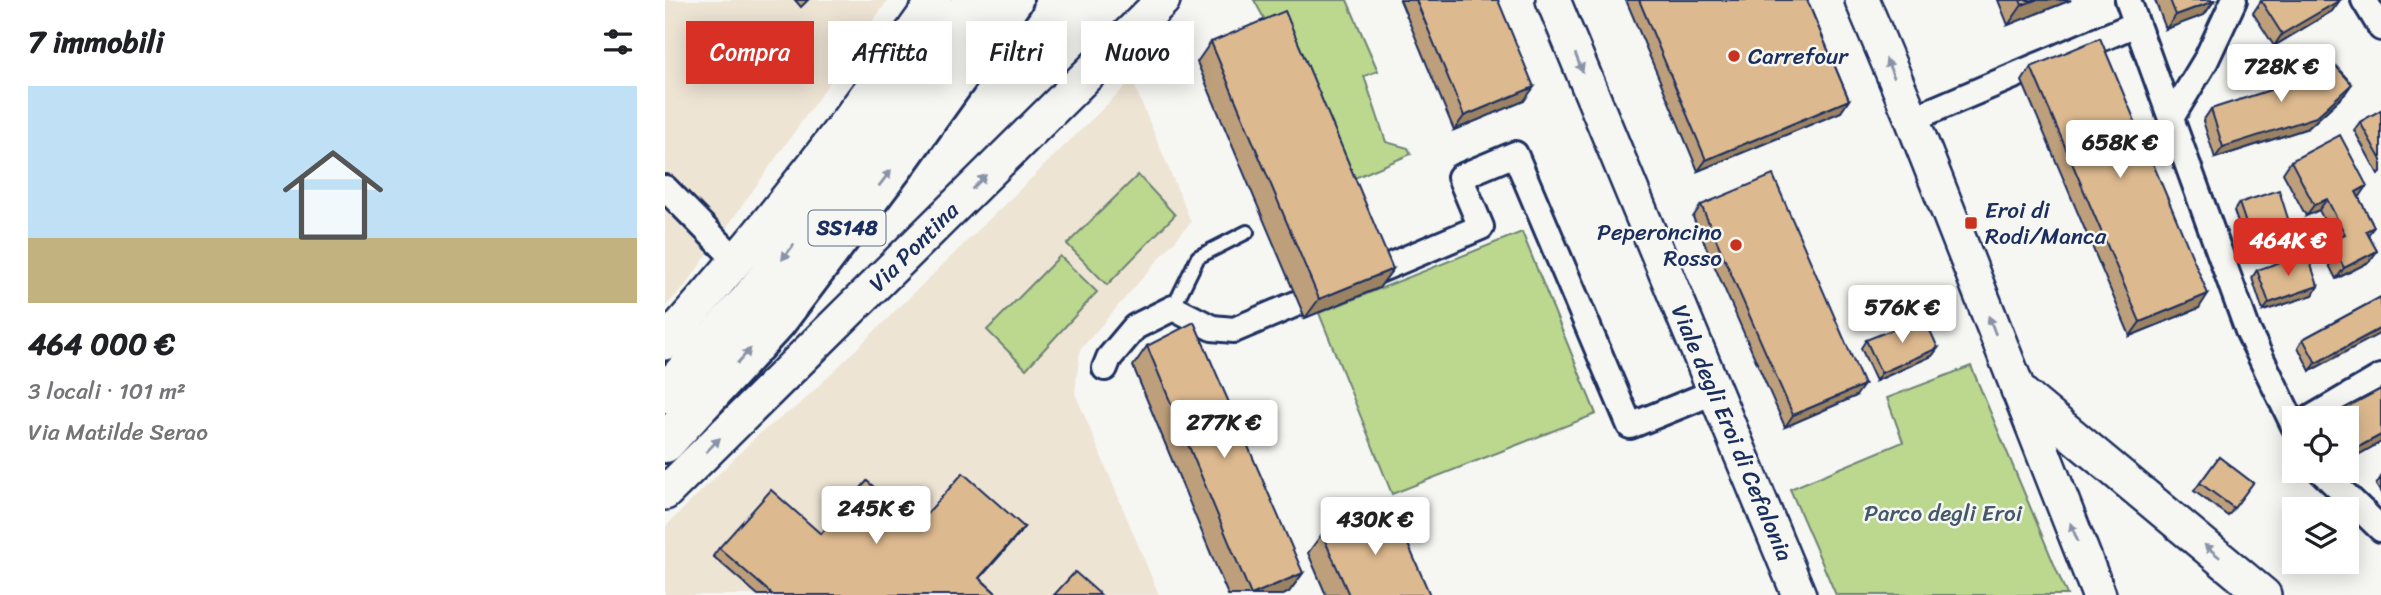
<!DOCTYPE html>
<html lang="it">
<head>
<meta charset="utf-8">
<style>
  body { margin:0; font-family:Sriracha,sans-serif; background:#f2f2f2; color:#202124; height:100vh; display:flex; flex-direction:column; font-size:26px; white-space:nowrap }
  * { box-sizing:border-box; margin:0 }
  p { font-size:23px; color:#757577 }
  .icon { flex:none; width:38px; height:38px; fill:none; stroke:currentColor; stroke-width:2; stroke-linecap:round; stroke-linejoin:round }
  .map { position:relative; flex:1; overflow:hidden }
  .side { display:flex; flex-direction:column; background:#fff; width:665px }
  .side>* { flex:none }
  .banner { position:absolute; left:21px; top:21px; width:665px; height:63px; display:flex; gap:14px }
  .buttons { position:absolute; left:1617px; top:406px; display:grid; gap:14px }
  .buttons a { display:grid; place-items:center; width:77px; height:77px; border-radius:0px; background:#fff; box-shadow:0 4px 18px #0003; font-size:35px }
  .price { position:absolute; translate:-50% -60px; padding:0 16px; border-radius:7px; background:#fff; color:#222; font-size:23px; line-height:46px; filter:drop-shadow(0 2px 4px #0008) }
  .price::after { content:''; position:absolute; left:50%; top:42px; width:21px; height:16px; margin-left:-10px; background:inherit; clip-path:polygon(0 0,100% 0,50% 100%) }
  .price.on { background:#d93025; color:#fff }
  ul { padding:0; list-style:none }
  li { display:grid; align-content:center; gap:14px; height:371px; padding:0 28px }
  li span { display:grid; place-items:center; height:217px; border-radius:0px; color:#555 }
  li>.icon { margin-inline-start:auto }
  span .icon { width:126px; height:126px; fill:#fffc; stroke-width:1 }
  li b { font-size:30px }
  h2 { display:flex; justify-content:space-between; align-items:center; height:84px; padding:0 28px; font-size:30px }
  .pill { padding:0 24px; border-radius:0px; background:#fff; box-shadow:0 4px 18px #0003; font-size:24px; line-height:63px }
  .pill.on { background:#d93025; color:#fff }
  main { display:flex; flex:1; min-height:0 }
  .map>svg:first-child { display:block }
  .built { fill:#eee4d4 }
  .green { fill:#bcd78e; stroke:#6c8376; stroke-width:2 }
  .lines { fill:none; stroke-linecap:round; stroke-linejoin:round }
  .lane-casing { stroke:#1b2f5e; stroke-width:18 }
  .street-casing { stroke:#1b2f5e; stroke-width:30 }
  .secondary-casing { stroke:#1b2f5e; stroke-width:38 }
  .highway-casing { stroke:#1b2f5e; stroke-width:44 }
  .lane { stroke:#f6f6f2; stroke-width:12 }
  .street { stroke:#f6f6f2; stroke-width:24 }
  .secondary { stroke:#f6f6f2; stroke-width:33 }
  .highway { stroke:#f6f6f2; stroke-width:38 }
  .wall { fill:#be9f7b; stroke:#1b2f5e; stroke-width:2 }
  .shaded-wall { fill:#9b8264; stroke:#1b2f5e; stroke-width:2 }
  .building { fill:#ddb98f; stroke:#1b2f5e; stroke-width:2 }
  .oneway { fill:#8892a8 }
  .poi-dot { fill:#c8321e; stroke:#f6f6f2; stroke-width:2.5 }
  .labels { text-anchor:middle; dominant-baseline:central; stroke-width:5; stroke-linejoin:round; paint-order:stroke }
  .shield { fill:#f6f6f2; stroke:#5d6b8a; stroke-width:2 }
  .shield-label { font-size:21px; font-weight:bold; fill:#1b2f5e }
  .poi-label { font-size:23px; fill:#1b2f5e; stroke:#f6f6f2; text-anchor:start }
  .street-label { font-size:23px; fill:#1b2f5e; stroke:#f6f6f2 }
  .park-label { font-size:23px; fill:#43596a; stroke:#f6f6f2 }
</style>
</head>
<body>
<main>
<section class="side">
<h2>7 immobili<svg class="icon" aria-label="filters" viewBox="0 0 24 24"><path d="M4 7h16M4 17h16"/><circle cx="9" cy="7" r="2"/><circle cx="15" cy="17" r="2"/></svg></h2>
<ul>
<li><span style="background:linear-gradient(#bfe0f5 70%,#c2b280 0)"><svg class="icon" aria-label="home" viewBox="0 0 24 24"><path d="M3 11l9-7 9 7M6 9v11h12V9"/></svg></span><div><b>464 000 €</b><p>3 locali · 101 m²</p><p>Via Matilde Serao</p></div></li>
</ul>
</section>
<div class="map">
<svg width="1716" height="595" viewBox="0 0 1716 595">
  <rect width="100%" height="100%" fill="#f6f6f2"/>
  <filter id="ink" filterUnits="userSpaceOnUse"><feTurbulence type="fractalNoise" baseFrequency=".0143" numOctaves="2"/><feDisplacementMap in="SourceGraphic" scale="14" xChannelSelector="R" yChannelSelector="G"/><feConvolveMatrix kernelMatrix="1 2 1 2 8 2 1 2 1" color-interpolation-filters="sRGB"/></filter>
  <g filter="url(#ink)">
    <g class="built">
      <path d="M0,0H223L20,286L0,307Z"/>
      <path d="M467,80L526,222L415,350L410,393L494,595H0V527L94,434L135,404Z"/>
    </g>
    <g class="green">
      <path d="M589,0H682L713,71L699,76L721,142L743,148L746,154L671,186L606,31Z"/>
      <path d="M473,175L510,215L442,285L402,244Z"/>
      <path d="M857,232L931,414L727,494L654,313Z"/>
      <path d="M395,256L432,292L361,369L322,330Z"/>
      <path d="M1306,366L1402,595H1171L1125,489L1238,442L1222,398Z"/>
    </g>
    <g class="lines">
      <g class="lane-casing">
        <path id="lane" d="M508,308L533,257L582,232"/>
      </g>
      <g class="street-casing">
        <g id="street">
          <path d="M1463,0L1583,331L1629,426"/>
          <path d="M1699,0L1716,28"/>
          <path d="M1506,118L1541,60L1569,0"/>
          <path d="M1247,119L1471,24"/>
          <path d="M0,188L72,261"/>
          <path d="M707,273L816,227L795,177L850,154L965,426L1049,392"/>
          <path d="M440,368L444,358L470,327L508,308L547,328L569,330L633,303"/>
          <path d="M1646,418L1716,377"/>
          <path d="M1656,471L1716,529"/>
        </g>
      </g>
      <g class="secondary-casing">
        <g id="secondary">
          <path d="M888,0L1134,595"/>
          <path d="M1197,0L1247,119L1434,595"/>
          <path d="M0,343C97,234 187,120 270,0"/>
          <path d="M1353,390L1599,595"/>
          <path d="M0,493L498,0"/>
        </g>
      </g>
      <g class="highway-casing">
        <g id="highway">
          <path d="M0,394L85,300L198,155L309,0"/>
          <path d="M0,443L111,322L231,163L348,0"/>
        </g>
      </g>
      <use href="#lane" class="lane"/>
      <use href="#street" class="street"/>
      <use href="#secondary" class="secondary"/>
      <use href="#highway" class="highway"/>
    </g>
    <g class="wall">
      <path d="M130,0H143L136,7Z"/>
      <path d="M735,0H833L859,101L789,130Z"/>
      <path d="M961,0H1142L1184,100L1176,112L1033,171Z"/>
      <path d="M1333,0H1406L1343,25Z"/>
      <path d="M1490,0H1549V1L1539,15L1501,29Z"/>
      <path d="M1675,0L1667,11L1609,46L1588,13L1596,1Z"/>
      <path d="M546,42L728,269L714,288L640,318L532,62Z"/>
      <path d="M1366,67L1534,308L1465,336L1357,81Z"/>
      <path d="M1679,95L1643,128L1550,158L1538,121L1546,109Z"/>
      <path d="M1716,110V172L1713,174L1689,130L1695,122Z"/>
      <path d="M1626,161L1694,198L1709,227L1703,235L1712,251L1704,262L1671,279L1658,253L1666,242L1669,240L1654,210L1641,216L1618,173Z"/>
      <path d="M1574,203L1625,225L1620,233L1581,246L1569,211Z"/>
      <path d="M1036,205L1191,396L1120,427L1028,217Z"/>
      <path d="M1592,270L1653,286L1648,295L1598,311L1587,278Z"/>
      <path d="M1716,297L1645,371L1633,347L1638,339Z"/>
      <path d="M1201,340L1273,348L1267,356L1211,381L1196,348Z"/>
      <path d="M482,346L638,573L624,592L618,595H563L468,366Z"/>
      <path d="M1716,389V442L1682,461V418H1665L1667,415Z"/>
      <path d="M1554,457L1588,483L1563,516L1529,491Z"/>
      <path d="M1716,477V493L1711,485Z"/>
      <path d="M252,525L359,527L353,535L315,578L333,595H93L48,556L54,548Z"/>
      <path d="M657,534L765,595H661L643,553Z"/>
    </g>
    <g class="shaded-wall">
      <path d="M1370,0H1406L1343,25L1357,5Z"/>
      <path d="M1675,0L1667,11L1609,46L1617,34Z"/>
      <path d="M1549,1L1539,15L1501,29L1511,15Z"/>
      <path d="M1687,84L1679,95L1643,128L1550,158L1558,147Z"/>
      <path d="M869,87L859,101L789,130L799,116Z"/>
      <path d="M1184,100L1176,112L1033,171L1041,160Z"/>
      <path d="M1702,186L1694,198L1691,192Z"/>
      <path d="M1662,199L1654,210L1641,216L1649,205Z"/>
      <path d="M1625,225L1620,233L1581,246L1586,238Z"/>
      <path d="M1712,251L1704,262L1671,279L1679,268Z"/>
      <path d="M728,269L714,288L640,318L654,299Z"/>
      <path d="M1653,286L1648,295L1598,311L1604,303Z"/>
      <path d="M1543,294L1534,308L1465,336L1475,322Z"/>
      <path d="M1716,328V333L1645,371L1651,363Z"/>
      <path d="M1273,348L1267,356L1211,381L1216,373Z"/>
      <path d="M1199,385L1191,396L1120,427L1128,415Z"/>
      <path d="M1716,435V442L1682,461V457L1686,451Z"/>
      <path d="M359,527L353,535L308,586L314,578Z"/>
      <path d="M638,573L624,592L618,595H586Z"/>
    </g>
    <g class="building">
      <path d="M751,0H833L869,87L799,116Z"/>
      <path d="M974,0H1142L1184,100L1041,160Z"/>
      <path d="M1355,0H1370L1357,5Z"/>
      <path d="M1505,0H1549V1L1511,15Z"/>
      <path d="M1599,0H1675L1617,34L1596,1Z"/>
      <path d="M620,11L728,269L654,299L546,42Z"/>
      <path d="M1435,38L1543,294L1475,322L1366,67Z"/>
      <path d="M1660,54L1687,84L1651,117L1558,147L1546,109L1630,82Z"/>
      <path d="M1716,110V160L1695,122Z"/>
      <path d="M1675,135L1702,186L1691,192L1709,227L1701,231L1712,251L1679,268L1666,242L1680,234L1662,199L1649,205L1626,161Z"/>
      <path d="M1108,175L1199,385L1128,415L1036,205Z"/>
      <path d="M1614,190L1625,225L1586,238L1574,203Z"/>
      <path d="M1642,253L1653,286L1604,303L1592,270Z"/>
      <path d="M1716,297V328L1651,363L1638,339Z"/>
      <path d="M1259,317L1273,348L1216,373L1201,340Z"/>
      <path d="M529,322L638,573L586,595L482,346Z"/>
      <path d="M1716,389V435L1686,451L1682,443V418H1668L1667,415Z"/>
      <path d="M1554,457L1588,483L1569,508L1535,483Z"/>
      <path d="M298,473L359,527L314,578L333,595H108L54,548L106,490L156,534L202,481L252,525Z"/>
      <path d="M726,505L765,595H684L657,534Z"/>
      <path d="M410,572L436,595H389Z"/>
    </g>
    <defs><path id="oneway-solid" d="M-6-.8H1V-3.2L6.5 0L1 3.2V.8H-6Z" transform="scale(1.75)"/></defs>
    <g class="oneway">
      <use href="#oneway-solid" transform="translate(914 63) rotate(68)"/>
      <use href="#oneway-solid" transform="translate(1225 68) rotate(-113)"/>
      <use href="#oneway-solid" transform="translate(220 178) rotate(-53)"/>
      <use href="#oneway-solid" transform="translate(314 182) rotate(-45)"/>
      <use href="#oneway-solid" transform="translate(123 252) rotate(128)"/>
      <use href="#oneway-solid" transform="translate(1327 325) rotate(-111)"/>
      <use href="#oneway-solid" transform="translate(79 356) rotate(-48)"/>
      <use href="#oneway-solid" transform="translate(48 445) rotate(-45)"/>
      <use href="#oneway-solid" transform="translate(1409 532) rotate(-112)"/>
      <use href="#oneway-solid" transform="translate(1547 551) rotate(-140)"/>
    </g>
  </g>
  <g class="poi-dot">
    <circle cx="1069" cy="56" r="7"/>
    <rect x="1299" y="216" width="14" height="14" rx="3.5"/>
    <circle cx="1071" cy="245" r="7"/>
  </g>
  <g class="labels">
    <rect class="shield" x="143.5" y="210.5" width="77" height="35" rx="5"/>
    <g class="shield-label">
      <text x="182" y="228">SS148</text>
    </g>
    <g class="poi-label">
      <text x="1083" y="56">Carrefour</text>
      <text x="1320" y="210">Eroi di<tspan x="1320" dy="26">Rodi/Manca</tspan></text>
      <text x="1057" y="232" text-anchor="end">Peperoncino<tspan x="1057" dy="26">Rosso</tspan></text>
    </g>
    <g class="street-label">
      <text transform="translate(249 247) rotate(-45)">Via Pontina</text>
      <text transform="translate(1067 433) rotate(67)">Viale degli Eroi di Cefalonia</text>
    </g>
    <g class="park-label">
      <text x="1278" y="513">Parco degli Eroi</text>
    </g>
  </g>
</svg>
<div class="buttons">
<a><svg class="icon" aria-label="locate" viewBox="0 0 24 24"><circle cx="12" cy="12" r="6"/><path d="M12 2v4M12 18v4M2 12h4M18 12h4"/></svg></a>
<a><svg class="icon" aria-label="layers" viewBox="0 0 24 24"><path d="M12 4l9 5-9 5-9-5zM3 14l9 5 9-5"/></svg></a>
</div>
<b class="price" style="left:1616px;top:104px">728K €</b>
<b class="price" style="left:1455px;top:180px">658K €</b>
<b class="price on" style="left:1623px;top:278px">464K €</b>
<b class="price" style="left:1237px;top:345px">576K €</b>
<b class="price" style="left:559px;top:460px">277K €</b>
<b class="price" style="left:211px;top:546px">245K €</b>
<b class="price" style="left:710px;top:557px">430K €</b>
<div class="banner">
<a class="pill on">Compra</a>
<a class="pill">Affitta</a>
<a class="pill">Filtri</a>
<a class="pill">Nuovo</a>
</div>
</div>
</main>
</body>
</html>
